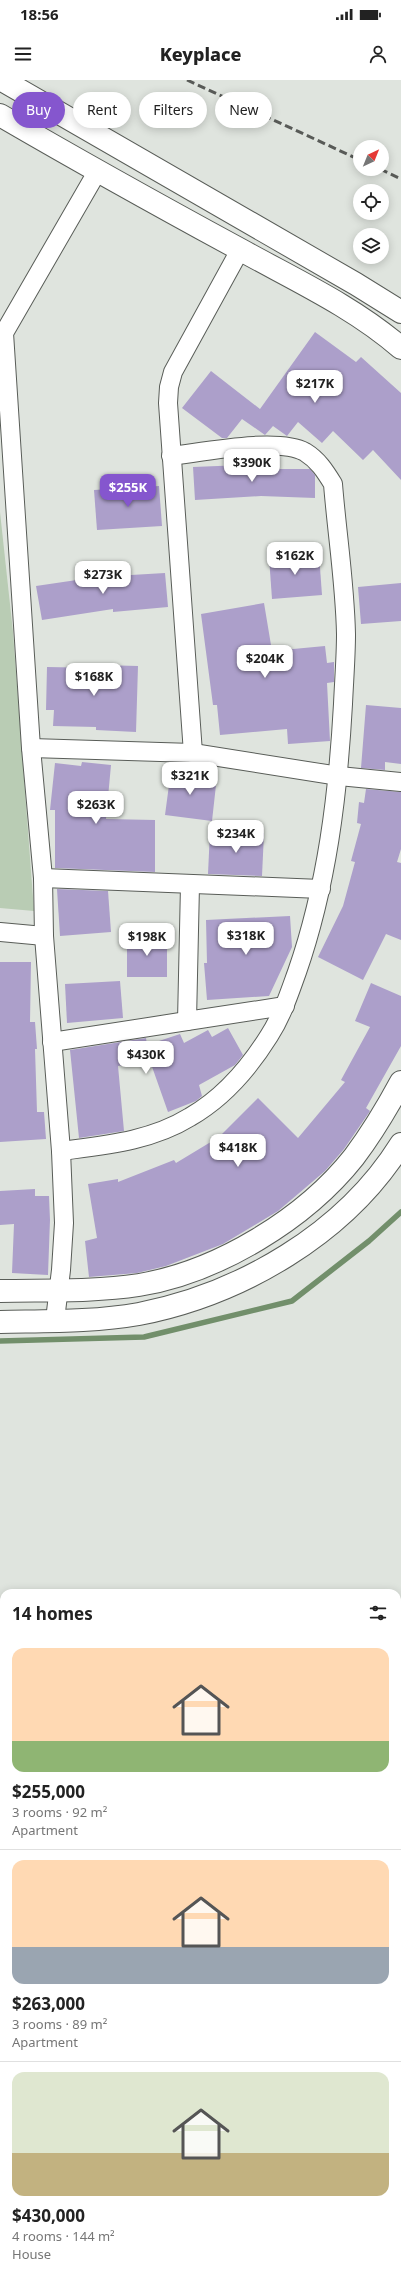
<!DOCTYPE html>
<html lang="en">
<head>
<meta charset="utf-8">
<style>
  body { margin:0; font-family:"Noto Sans",sans-serif; background:#f6f6f6; color:#222; height:100vh; display:flex; flex-direction:column; font-size:15px; white-space:nowrap }
  * { box-sizing:border-box; margin:0 }
  p { font-size:13px; color:#767676 }
  .icon { flex:none; width:22px; height:22px; fill:none; stroke:currentColor; stroke-width:2; stroke-linecap:round; stroke-linejoin:round }
  .map { position:relative; flex:1; overflow:hidden }
  .drawer { position:absolute; left:0px; top:1509px; width:401px; height:692px; display:flex; flex-direction:column; background:#fff; border-radius:12px 12px 0 0; box-shadow:0 2px 10px #0003 }
  .drawer>* { flex:none }
  .guide { position:absolute; left:12px; top:12px; width:377px; height:36px; display:flex; gap:8px }
  .needle { width:26px; rotate:43deg }
  .buttons { position:absolute; left:353px; top:60px; display:grid; gap:8px }
  .buttons a { display:grid; place-items:center; width:36px; height:36px; border-radius:50%; background:#fff; box-shadow:0 2px 10px #0003; font-size:20px }
  .price { position:absolute; translate:-50% -34px; padding:0 9px; border-radius:8px; background:#fff; color:#222; font-size:13px; line-height:26px; filter:drop-shadow(0 1px 2px #0008) }
  .price::after { content:''; position:absolute; left:50%; top:24px; width:12px; height:9px; margin-left:-6px; background:inherit; clip-path:polygon(0 0,100% 0,50% 100%) }
  .price.current { background:#8556ce; color:#fff }
  ul { padding:0; list-style:none }
  li { display:grid; align-content:center; gap:8px; height:212px; padding:0 12px }
  li+li { border-top:1px solid #e0e0e0 }
  li span { display:grid; place-items:center; height:124px; border-radius:12px; color:#555 }
  li>.icon { margin-inline-start:auto }
  span .icon { width:72px; height:72px; fill:#fffc; stroke-width:1 }
  li b { font-size:17px }
  h2 { display:flex; justify-content:space-between; align-items:center; height:48px; padding:0 12px; font-size:17px }
  .chip { padding:0 14px; border-radius:18px; background:#fff; box-shadow:0 2px 10px #0003; font-size:14px; line-height:36px }
  .chip.current { background:#8556ce; color:#fff }
  .status { display:flex; justify-content:space-between; align-items:center; height:28px; padding:0 20px; background:#fff; direction:ltr }
  .status svg { height:11px; fill:currentColor }
  header { display:flex; justify-content:space-between; align-items:center; height:52px; padding:0 12px; background:#fff; font-size:18px; font-weight:800 }
  .map>svg:first-child { display:block }
  .green { fill:#b9ccb4 }
  .lines { fill:none; stroke-linecap:round; stroke-linejoin:round }
  .stream { stroke:#728f6b; stroke-width:5.5 }
  .building { fill:#ac9fca }
  .minor-casing { stroke:#595d58; stroke-width:20 }
  .tertiary-casing { stroke:#595d58; stroke-width:24 }
  .minor { stroke:#fff; stroke-width:18 }
  .tertiary { stroke:#fff; stroke-width:22 }
  .rail { stroke:#585a57; stroke-width:3; stroke-dasharray:8 4; stroke-linecap:butt }
</style>
</head>
<body>
<div class="status"><b>18:56</b><svg viewBox="0 0 49 12"><path d="M0 12V9h3v3zM5 12V6h3v6zM10 12V3h3v9zM15 12V0h3v12zM26 1h20v11H26zM47 4h2v5h-2z"/></svg></div>
<header><svg class="icon" aria-label="menu" viewBox="0 0 24 24"><path d="M4 6h16M4 12h16M4 18h16"/></svg>Keyplace<svg class="icon" aria-label="person" viewBox="0 0 24 24"><circle cx="12" cy="8" r="4"/><path d="M4 21q1-7 8-7t8 7"/></svg></header>
<div class="map">
<svg width="401" height="2201" viewBox="0 0 401 2201">
  <rect width="100%" height="100%" fill="#dfe4de"/>
  <path class="green" d="M0,432L13,552L34,831L0,828Z"/>
  <g class="lines">
    <path class="stream" d="M0,1261L144,1257L292,1221L369,1161L401,1132"/>
  </g>
  <g class="building">
    <path d="M315,252L356,282L361,277L401,313V400L373,370L363,380L333,351L322,363L298,342L287,356L273,346L265,355L242,339L227,358H222L182,328L211,291L260,329Z"/>
    <path d="M243,385V389H310L315,395V418L261,416L195,420L193,387Z"/>
    <path d="M159,406L162,446L97,450L94,410Z"/>
    <path d="M319,474L322,515L272,519L269,477Z"/>
    <path d="M165,493L168,527L113,532V529L42,540L36,506L97,497Z"/>
    <path d="M401,503V541L361,544L358,507Z"/>
    <path d="M264,523L272,571L325,566L327,583L334,582V602L327,603L330,661L288,664L287,649L220,655L217,625H213L201,534Z"/>
    <path d="M100,585L138,586L136,652L96,650V647L53,646L54,630H46L47,587L100,588Z"/>
    <path d="M366,625L401,628V684L385,682V690L361,688Z"/>
    <path d="M82,682L111,685L106,739L155,740V792L55,788V730H50L55,683L81,686Z"/>
    <path d="M171,690L205,694L204,704L216,705L212,741L165,735Z"/>
    <path d="M366,709L401,712V769L397,782L401,783V860L386,854L363,900L318,877L343,826L355,782L351,781L361,744L357,743L359,722L364,723Z"/>
    <path d="M210,751L264,753L262,796L208,794Z"/>
    <path d="M57,809L108,811L111,852L60,856Z"/>
    <path d="M290,836L292,867L269,916L207,920L204,883H207L206,840Z"/>
    <rect x="127" y="857" width="40" height="40"/>
    <path d="M0,882H31L30,942H35L37,969H35L37,1032H44L46,1059L0,1062Z"/>
    <path d="M120,901L123,938L67,943L65,904Z"/>
    <path d="M371,903L401,916V966L366,1028L370,1031L368,1034L344,1069L325,1091L278,1131L223,1164L166,1186L137,1193L89,1197L85,1161L97,1158L88,1104L118,1099V1102L174,1080L176,1083L219,1057L258,1018L298,1058L345,1002L341,1000L370,947L355,941Z"/>
    <path d="M228,948L243,975L235,985L199,1005L202,1016L196,1021L168,1032L150,981L118,986L124,1051L79,1058L70,970L146,958L147,965L180,954L184,963L208,950L212,957Z"/>
    <path d="M35,1109V1116H49L50,1140L48,1195L12,1193L14,1144L0,1145V1111Z"/>
  </g>
  <g class="lines">
    <g class="minor-casing">
      <g id="minor">
        <path d="M31,668L193,673L339,696L401,702"/>
        <path d="M193,673L168,323L169,307L173,292L240,170"/>
        <path d="M43,798L321,809"/>
        <path d="M190,805L187,941L285,926"/>
        <path d="M0,852L44,856"/>
        <path d="M52,962L187,941"/>
        <path d="M61,1071C106,1065 151,1061 190,1037C223,1018 249,988 269,956C282,936 289,914 297,892C327,806 338,715 343,624C344,601 346,577 346,554C345,504 337,454 333,404C325,391 318,380 305,372C278,357 204,372 171,376"/>
        <path d="M55,1240L61,1190L64,1143L61,1071L44,856L43,798L31,668L4,253L97,92"/>
      </g>
    </g>
    <g class="tertiary-casing">
      <g id="tertiary">
        <path d="M2,0L356,204L401,232"/>
        <path d="M0,35C79,81 160,126 241,170C295,200 354,227 401,268"/>
        <path d="M0,1211C46,1210 93,1212 139,1205C218,1192 305,1139 354,1077C372,1053 387,1028 401,1002"/>
        <path d="M0,1242C46,1241 94,1242 139,1234C241,1214 345,1154 401,1064"/>
      </g>
    </g>
    <use href="#minor" class="minor"/>
    <use href="#tertiary" class="tertiary"/>
    <g class="rail">
      <path d="M187,0L360,80"/>
      <path d="M380,89L401,99"/>
    </g>
  </g>
</svg>
<div class="buttons">
<a><svg class="needle" viewBox="-14 -14 28 28"><path d="M0-13l5 13h-10z" fill="#e53935"/><path d="M0 13l5-13h-10z" fill="#767676"/></svg></a>
<a><svg class="icon" aria-label="locate" viewBox="0 0 24 24"><circle cx="12" cy="12" r="6"/><path d="M12 2v4M12 18v4M2 12h4M18 12h4"/></svg></a>
<a><svg class="icon" aria-label="layers" viewBox="0 0 24 24"><path d="M12 4l9 5-9 5-9-5zM3 14l9 5 9-5"/></svg></a>
</div>
<b class="price" style="left:315px;top:324px">$217K</b>
<b class="price" style="left:252px;top:403px">$390K</b>
<b class="price current" style="left:128px;top:428px">$255K</b>
<b class="price" style="left:295px;top:496px">$162K</b>
<b class="price" style="left:103px;top:515px">$273K</b>
<b class="price" style="left:265px;top:599px">$204K</b>
<b class="price" style="left:94px;top:617px">$168K</b>
<b class="price" style="left:190px;top:716px">$321K</b>
<b class="price" style="left:96px;top:745px">$263K</b>
<b class="price" style="left:236px;top:774px">$234K</b>
<b class="price" style="left:246px;top:876px">$318K</b>
<b class="price" style="left:147px;top:877px">$198K</b>
<b class="price" style="left:146px;top:995px">$430K</b>
<b class="price" style="left:238px;top:1088px">$418K</b>
<div class="guide">
<a class="chip current">Buy</a>
<a class="chip">Rent</a>
<a class="chip">Filters</a>
<a class="chip">New</a>
</div>
<section class="drawer">
<h2>14 homes<svg class="icon" aria-label="filters" viewBox="0 0 24 24"><path d="M4 7h16M4 17h16"/><circle cx="9" cy="7" r="2"/><circle cx="15" cy="17" r="2"/></svg></h2>
<ul>
<li><span style="background:linear-gradient(#ffd9b3 75%,#8fb573 0)"><svg class="icon" aria-label="home" viewBox="0 0 24 24"><path d="M3 11l9-7 9 7M6 9v11h12V9"/></svg></span><div><b>$255,000</b><p>3 rooms · 92 m²</p><p>Apartment</p></div></li>
<li><span style="background:linear-gradient(#ffd9b3 70%,#9aa5b1 0)"><svg class="icon" aria-label="home" viewBox="0 0 24 24"><path d="M3 11l9-7 9 7M6 9v11h12V9"/></svg></span><div><b>$263,000</b><p>3 rooms · 89 m²</p><p>Apartment</p></div></li>
<li><span style="background:linear-gradient(#dfe7d0 65%,#c2b280 0)"><svg class="icon" aria-label="home" viewBox="0 0 24 24"><path d="M3 11l9-7 9 7M6 9v11h12V9"/></svg></span><div><b>$430,000</b><p>4 rooms · 144 m²</p><p>House</p></div></li>
</ul>
</section>
</div>
</body>
</html>
